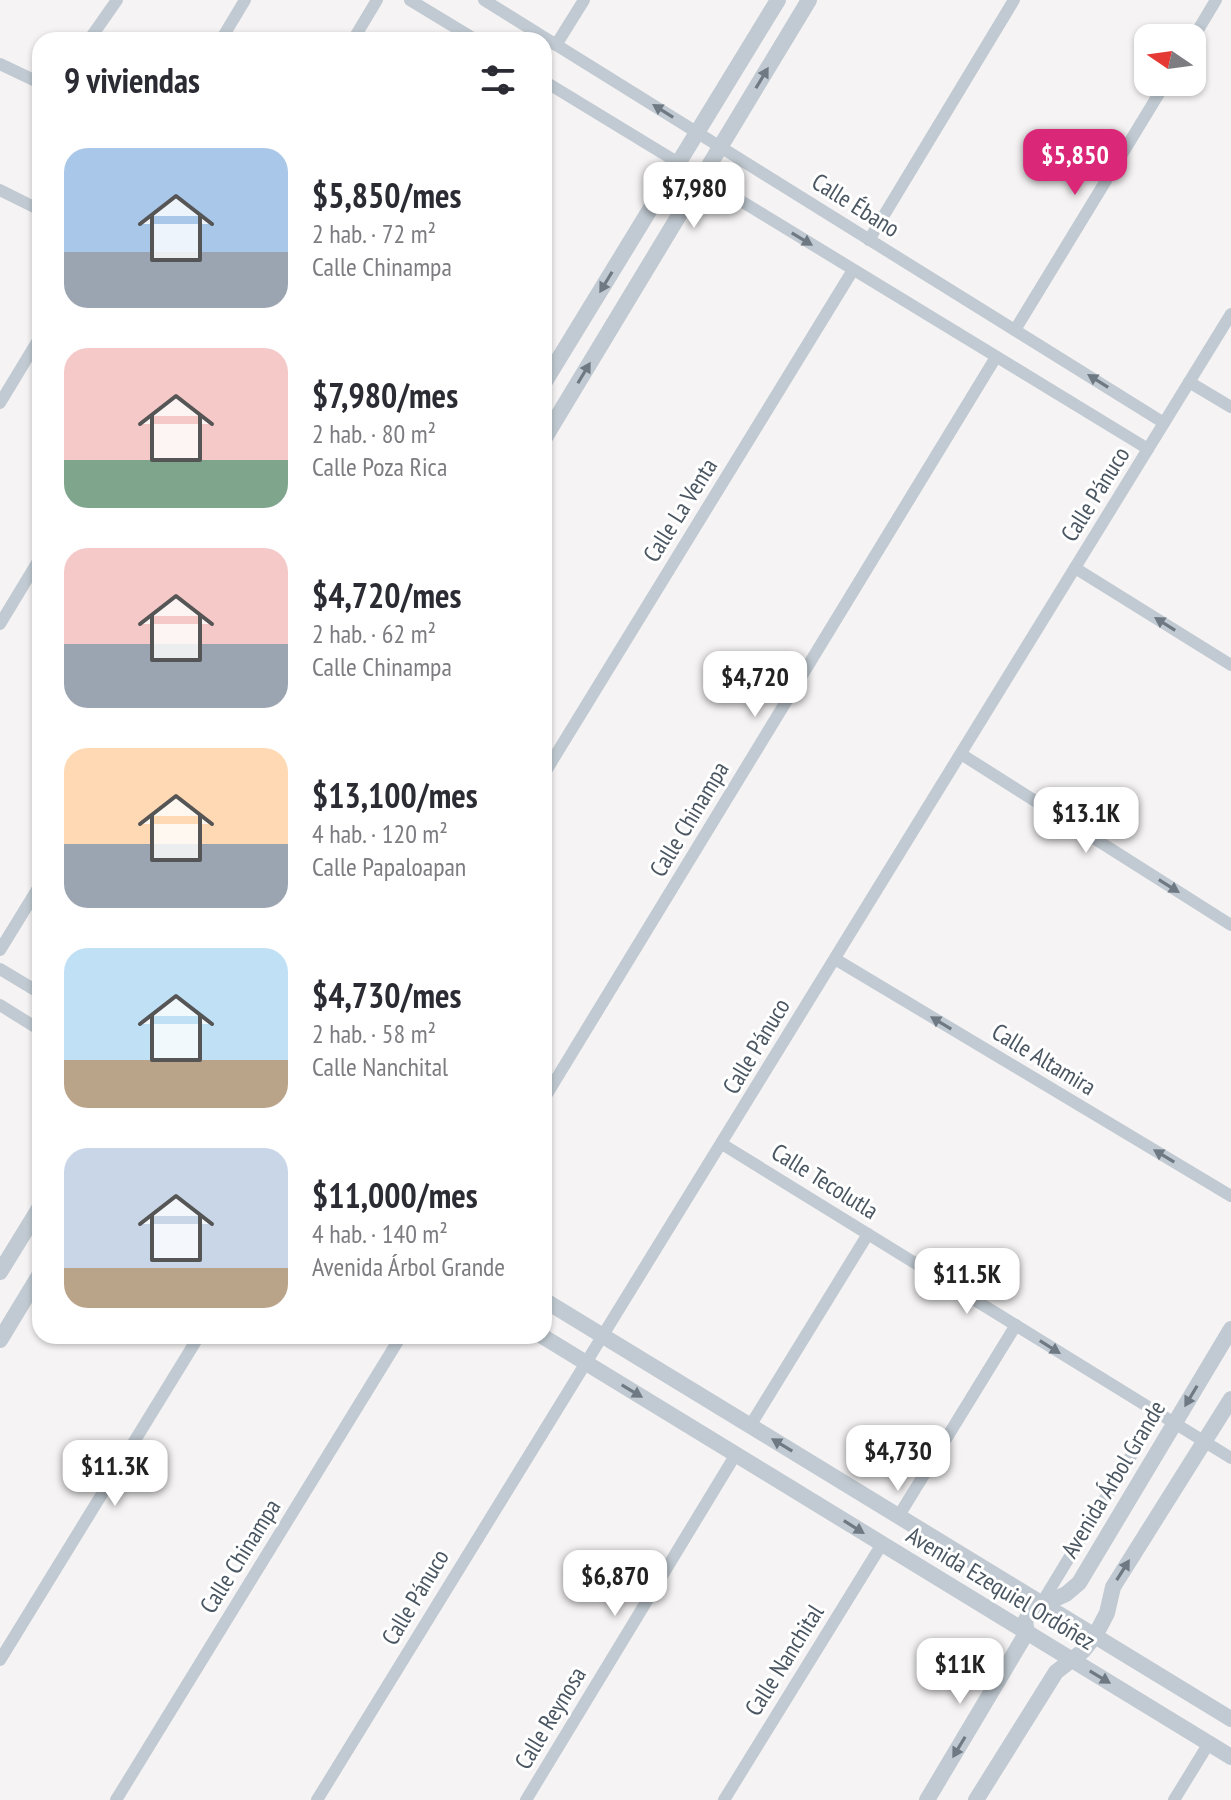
<!DOCTYPE html>
<html lang="es">
<head>
<meta charset="utf-8">
<style>
  body { margin:0; font-family:"PT Sans Narrow",sans-serif; background:#f2f2f3; color:#2b2b33; height:100vh; display:flex; flex-direction:column; font-size:30px; white-space:nowrap }
  * { box-sizing:border-box; margin:0 }
  p { font-size:26px; color:#7c7c81 }
  .icon { flex:none; width:44px; height:44px; fill:none; stroke:currentColor; stroke-width:2; stroke-linecap:round; stroke-linejoin:round }
  .map { position:relative; flex:1; overflow:hidden }
  .panel { position:absolute; left:32px; top:32px; width:520px; height:1312px; display:flex; flex-direction:column; background:#fff; border-radius:24px; box-shadow:0 2px 6px #0004 }
  .panel>* { flex:none }
  .needle { width:52px; rotate:283deg }
  .tools { position:absolute; left:1134px; top:24px; display:grid; gap:16px }
  .tools a { display:grid; place-items:center; width:72px; height:72px; border-radius:16px; background:#fff; box-shadow:0 2px 6px #0004; font-size:40px }
  .price { position:absolute; translate:-50% -68px; padding:0 18px; border-radius:16px; background:#fff; color:#222; font-size:26px; line-height:52px; filter:drop-shadow(0 2px 4px #0008) }
  .price::after { content:''; position:absolute; left:50%; top:48px; width:24px; height:18px; margin-left:-12px; background:inherit; clip-path:polygon(0 0,100% 0,50% 100%) }
  .price.current { background:#db2777; color:#fff }
  ul { padding:0; list-style:none }
  li { display:flex; align-items:center; gap:24px; height:200px; padding:0 32px }
  li span { display:grid; place-items:center; flex:none; width:224px; height:160px; border-radius:24px; color:#555 }
  li>.icon { margin-inline-start:auto }
  span .icon { width:96px; height:96px; fill:#fffc; stroke-width:1 }
  li b { font-size:34px }
  h2 { display:flex; justify-content:space-between; align-items:center; height:96px; padding:0 32px; font-size:34px }
  .map>svg:first-child { display:block }
  .lines { fill:none; stroke-linecap:round; stroke-linejoin:round }
  .minor { stroke:#c1cad2; stroke-width:12 }
  .tertiary { stroke:#c1cad2; stroke-width:16 }
  .oneway { fill:#6e7983 }
  .labels { text-anchor:middle; dominant-baseline:central; stroke-width:6; stroke-linejoin:round; paint-order:stroke }
  .street-label { font-size:24px; fill:#4a5661; stroke:#fff }
</style>
</head>
<body>
<div class="map">
<svg width="1231" height="1800" viewBox="0 0 1231 1800">
  <rect width="100%" height="100%" fill="#f5f3f3"/>
  <g class="lines">
    <g class="minor">
      <path d="M410,0L476,40"/>
      <path d="M484,0L1164,423"/>
      <path d="M89,40L117,0"/>
      <path d="M221,40L245,0"/>
      <path d="M353,40L377,0"/>
      <path d="M1192,40L1216,0"/>
      <path d="M556,45L584,0"/>
      <path d="M0,64L40,83"/>
      <path d="M544,81L1148,449"/>
      <path d="M0,190L40,210"/>
      <path d="M869,240L1014,0"/>
      <path d="M1015,330L1166,82"/>
      <path d="M1189,382L1231,407"/>
      <path d="M0,403L40,337"/>
      <path d="M1075,568L1231,665"/>
      <path d="M0,624L40,558"/>
      <path d="M961,754L1231,925"/>
      <path d="M544,774L853,270"/>
      <path d="M0,950L40,885"/>
      <path d="M835,959L1231,1196"/>
      <path d="M0,969L40,993"/>
      <path d="M0,1005L40,1030"/>
      <path d="M544,1099L996,357"/>
      <path d="M722,1144L1231,1458"/>
      <path d="M750,1426L868,1234"/>
      <path d="M898,1517L1016,1325"/>
      <path d="M1041,1604L1157,1413"/>
      <path d="M0,1660L199,1336"/>
      <path d="M116,1800L401,1336"/>
      <path d="M317,1800L1231,314"/>
      <path d="M526,1800L736,1454"/>
      <path d="M724,1800L882,1544"/>
      <path d="M1174,1800L1209,1743"/>
    </g>
    <g class="tertiary">
      <path d="M544,383L778,0"/>
      <path d="M544,439L809,0"/>
      <path d="M0,1272L40,1207"/>
      <path d="M544,1300L1231,1719"/>
      <path d="M542,1336L1231,1757"/>
      <path d="M0,1340L40,1274"/>
      <path d="M927,1800L1027,1632L1025,1622L1031,1610L1066,1594L1079,1583L1231,1329"/>
      <path d="M976,1800L1056,1672L1083,1651L1095,1636L1107,1613L1113,1587L1231,1399"/>
    </g>
  </g>
  <defs><path id="oneway-solid" d="M-6-.8H1V-3.2L6.5 0L1 3.2V.8H-6Z" transform="scale(2)"/></defs>
  <g class="oneway">
    <use href="#oneway-solid" transform="translate(762 78) rotate(-59)"/>
    <use href="#oneway-solid" transform="translate(663 111) rotate(-148)"/>
    <use href="#oneway-solid" transform="translate(802 239) rotate(31)"/>
    <use href="#oneway-solid" transform="translate(606 282) rotate(121)"/>
    <use href="#oneway-solid" transform="translate(584 373) rotate(-59)"/>
    <use href="#oneway-solid" transform="translate(1098 381) rotate(-148)"/>
    <use href="#oneway-solid" transform="translate(1165 624) rotate(-148)"/>
    <use href="#oneway-solid" transform="translate(1169 886) rotate(32)"/>
    <use href="#oneway-solid" transform="translate(941 1023) rotate(-149)"/>
    <use href="#oneway-solid" transform="translate(1164 1156) rotate(-149)"/>
    <use href="#oneway-solid" transform="translate(1050 1347) rotate(32)"/>
    <use href="#oneway-solid" transform="translate(632 1391) rotate(31)"/>
    <use href="#oneway-solid" transform="translate(1191 1396) rotate(121)"/>
    <use href="#oneway-solid" transform="translate(782 1445) rotate(-149)"/>
    <use href="#oneway-solid" transform="translate(854 1527) rotate(32)"/>
    <use href="#oneway-solid" transform="translate(1123 1570) rotate(-58)"/>
    <use href="#oneway-solid" transform="translate(1100 1677) rotate(31)"/>
    <use href="#oneway-solid" transform="translate(959 1747) rotate(121)"/>
  </g>
  <g class="labels">
    <g class="street-label">
      <text transform="translate(856 205) rotate(32)">Calle Ébano</text>
      <text transform="translate(1095 494) rotate(-58)">Calle Pánuco</text>
      <text transform="translate(680 510) rotate(-58)">Calle La Venta</text>
      <text transform="translate(689 819) rotate(-59)">Calle Chinampa</text>
      <text transform="translate(756 1046) rotate(-59)">Calle Pánuco</text>
      <text transform="translate(1044 1059) rotate(31)">Calle Altamira</text>
      <text transform="translate(825 1181) rotate(32)">Calle Tecolutla</text>
      <text transform="translate(1113 1479) rotate(-59)">Avenida Árbol Grande</text>
      <text transform="translate(240 1556) rotate(-58)">Calle Chinampa</text>
      <text transform="translate(1001 1588) rotate(31)">Avenida Ezequiel Ordóñez</text>
      <text transform="translate(415 1597) rotate(-59)">Calle Pánuco</text>
      <text transform="translate(784 1660) rotate(-58)">Calle Nanchital</text>
      <text transform="translate(550 1718) rotate(-59)">Calle Reynosa</text>
    </g>
  </g>
</svg>
<div class="tools">
<a><svg class="needle" viewBox="-14 -14 28 28"><path d="M0-13l5 13h-10z" fill="#e53935"/><path d="M0 13l5-13h-10z" fill="#7c7c81"/></svg></a>
</div>
<b class="price current" style="left:1075px;top:197px">$5,850</b>
<b class="price" style="left:694px;top:230px">$7,980</b>
<b class="price" style="left:755px;top:719px">$4,720</b>
<b class="price" style="left:1086px;top:855px">$13.1K</b>
<b class="price" style="left:967px;top:1316px">$11.5K</b>
<b class="price" style="left:898px;top:1493px">$4,730</b>
<b class="price" style="left:115px;top:1508px">$11.3K</b>
<b class="price" style="left:615px;top:1618px">$6,870</b>
<b class="price" style="left:960px;top:1706px">$11K</b>
<section class="panel">
<h2>9 viviendas<svg class="icon" aria-label="filters" viewBox="0 0 24 24"><path d="M4 7h16M4 17h16"/><circle cx="9" cy="7" r="2"/><circle cx="15" cy="17" r="2"/></svg></h2>
<ul>
<li><span style="background:linear-gradient(#a9c7e8 65%,#9aa5b1 0)"><svg class="icon" aria-label="home" viewBox="0 0 24 24"><path d="M3 11l9-7 9 7M6 9v11h12V9"/></svg></span><div><b>$5,850/mes</b><p>2 hab. · 72 m²</p><p>Calle Chinampa</p></div></li>
<li><span style="background:linear-gradient(#f6c9c9 70%,#7fa58c 0)"><svg class="icon" aria-label="home" viewBox="0 0 24 24"><path d="M3 11l9-7 9 7M6 9v11h12V9"/></svg></span><div><b>$7,980/mes</b><p>2 hab. · 80 m²</p><p>Calle Poza Rica</p></div></li>
<li><span style="background:linear-gradient(#f6c9c9 60%,#9aa5b1 0)"><svg class="icon" aria-label="home" viewBox="0 0 24 24"><path d="M3 11l9-7 9 7M6 9v11h12V9"/></svg></span><div><b>$4,720/mes</b><p>2 hab. · 62 m²</p><p>Calle Chinampa</p></div></li>
<li><span style="background:linear-gradient(#ffd9b3 60%,#9aa5b1 0)"><svg class="icon" aria-label="home" viewBox="0 0 24 24"><path d="M3 11l9-7 9 7M6 9v11h12V9"/></svg></span><div><b>$13,100/mes</b><p>4 hab. · 120 m²</p><p>Calle Papaloapan</p></div></li>
<li><span style="background:linear-gradient(#bfe0f5 70%,#b9a48a 0)"><svg class="icon" aria-label="home" viewBox="0 0 24 24"><path d="M3 11l9-7 9 7M6 9v11h12V9"/></svg></span><div><b>$4,730/mes</b><p>2 hab. · 58 m²</p><p>Calle Nanchital</p></div></li>
<li><span style="background:linear-gradient(#c9d6e8 75%,#b9a48a 0)"><svg class="icon" aria-label="home" viewBox="0 0 24 24"><path d="M3 11l9-7 9 7M6 9v11h12V9"/></svg></span><div><b>$11,000/mes</b><p>4 hab. · 140 m²</p><p>Avenida Árbol Grande</p></div></li>
</ul>
</section>
</div>
</body>
</html>
